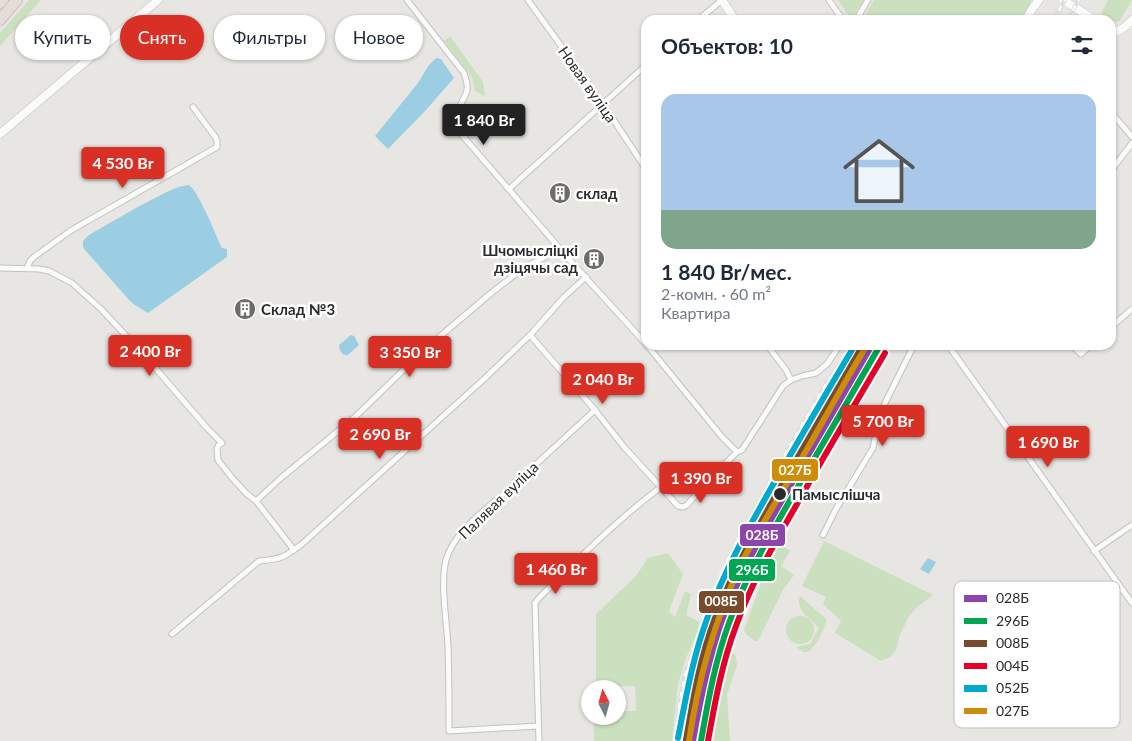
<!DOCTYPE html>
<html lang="ru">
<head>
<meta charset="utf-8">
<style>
  body { margin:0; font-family:Lato,sans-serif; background:#f6f6f7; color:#1f2937; height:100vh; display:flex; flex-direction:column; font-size:19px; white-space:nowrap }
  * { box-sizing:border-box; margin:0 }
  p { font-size:16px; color:#747a83 }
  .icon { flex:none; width:28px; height:28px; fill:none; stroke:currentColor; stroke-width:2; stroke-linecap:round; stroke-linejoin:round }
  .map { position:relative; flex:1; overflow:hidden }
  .panel { position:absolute; left:641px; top:15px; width:475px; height:335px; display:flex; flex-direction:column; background:#fff; border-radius:15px; box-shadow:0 1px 4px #0004 }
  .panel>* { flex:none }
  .guide { position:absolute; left:15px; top:15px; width:475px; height:45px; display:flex; gap:10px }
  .needle { width:32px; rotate:354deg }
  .controls { position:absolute; left:581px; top:680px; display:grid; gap:10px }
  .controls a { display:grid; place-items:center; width:45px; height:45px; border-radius:50%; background:#fff; box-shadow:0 1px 4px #0004; font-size:25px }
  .price { position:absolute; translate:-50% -42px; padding:0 11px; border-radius:5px; background:#d93025; color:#fff; font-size:16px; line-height:32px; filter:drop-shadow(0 1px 2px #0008) }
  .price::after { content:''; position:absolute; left:50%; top:30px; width:15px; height:11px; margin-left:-8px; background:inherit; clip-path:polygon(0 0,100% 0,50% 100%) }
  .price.current { background:#222; color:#fff }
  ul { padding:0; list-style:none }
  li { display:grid; align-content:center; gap:10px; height:265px; padding:0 20px }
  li+li { border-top:1px solid #e0e1e3 }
  li span { display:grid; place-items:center; height:155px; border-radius:15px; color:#555 }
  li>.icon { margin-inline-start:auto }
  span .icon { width:90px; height:90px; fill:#fffc; stroke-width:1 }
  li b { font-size:21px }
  h2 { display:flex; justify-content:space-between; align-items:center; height:60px; padding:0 20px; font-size:21px }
  .chip { padding:0 18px; border-radius:22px; background:#fff; box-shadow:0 1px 4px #0004; font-size:18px; line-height:45px }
  .chip.current { background:#d93025; color:#fff }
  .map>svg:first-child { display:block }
  .green { fill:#cae0be }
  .water { fill:#9ccee3 }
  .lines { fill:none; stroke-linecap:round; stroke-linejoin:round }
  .street-casing { stroke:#c2c2c1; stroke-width:7 }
  .secondary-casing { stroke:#c2c2c1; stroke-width:9 }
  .highway-casing { stroke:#c5c4c2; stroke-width:12 }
  .street { stroke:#fcfbfb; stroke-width:5 }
  .secondary { stroke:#fcfbfb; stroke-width:8 }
  .highway { stroke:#e6ded6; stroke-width:10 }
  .rail-casing { stroke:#dededf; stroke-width:4 }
  .rail { stroke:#fff; stroke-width:2; stroke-dasharray:5.5; stroke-linecap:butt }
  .rail-1-casing { stroke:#fff; stroke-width:10 }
  .rail-2-casing { stroke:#fff; stroke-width:10 }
  .rail-3-casing { stroke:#fff; stroke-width:10 }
  .rail-4-casing { stroke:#fff; stroke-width:10 }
  .rail-5-casing { stroke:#fff; stroke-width:10 }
  .rail-6-casing { stroke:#fff; stroke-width:10 }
  .rail-1 { stroke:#8e44ad; stroke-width:6 }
  .rail-2 { stroke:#00a651; stroke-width:6 }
  .rail-3 { stroke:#7a4b2a; stroke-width:6 }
  .rail-4 { stroke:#e4002b; stroke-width:6 }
  .rail-5 { stroke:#00a9ce; stroke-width:6 }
  .rail-6 { stroke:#ce8d09; stroke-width:6 }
  .stop-dot { fill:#2b2b2b; stroke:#fff; stroke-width:2 }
  .labels { text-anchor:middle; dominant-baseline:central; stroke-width:5; stroke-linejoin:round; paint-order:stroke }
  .street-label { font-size:15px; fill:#2b2b2b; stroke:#fff }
  .poi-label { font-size:15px; font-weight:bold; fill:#2b2b2b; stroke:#fff; text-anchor:start }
  .stop-label { font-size:15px; font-weight:bold; fill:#2b2b2b; stroke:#fff; text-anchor:start }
  .key { fill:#fff; stroke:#bfbfbf; stroke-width:1 }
  .key-label { font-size:14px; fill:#2b2b2b }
  .line-badge { stroke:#fff; stroke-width:2 }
  .badge-label { font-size:14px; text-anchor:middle; font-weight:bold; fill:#fff }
</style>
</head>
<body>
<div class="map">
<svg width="1132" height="741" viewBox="0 0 1132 741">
  <rect width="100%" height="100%" fill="#e8e6e2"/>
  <g class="green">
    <path d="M29,0H41L0,46V33Z"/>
    <path d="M838,0H864L851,19Z"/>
    <path d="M874,0H1032L1023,20H862Z"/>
    <path d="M1108,0H1132L1119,22L1111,21L1101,14Z"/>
    <path d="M450,36L483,82L485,96L475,91L472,77L444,41Z"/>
    <path d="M786,519L790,520L779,544L790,551L781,566L794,575L783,590L758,641H755L747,635L744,630L774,548Z"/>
    <path d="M824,541L933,595L916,608L908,618L899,637L896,650L890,657L881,661L840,636L835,633L841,621L823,604L826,597L802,586Z"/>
    <path d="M668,553L683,574L669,611L675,617L685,591L691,594L686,615L702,623L686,658L678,684L672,741H594V716H618V711H636L635,686L596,687V614L636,576L648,558Z"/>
    <path d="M800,596L826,619C825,629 816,647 808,652H803L796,647L810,644L819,628C810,618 795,610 800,596Z"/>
    <circle cx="800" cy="630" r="14"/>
    <path d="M730,652H733L736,657L737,665L727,694L730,741H710L718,693Z"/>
  </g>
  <g class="water">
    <path d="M436,58L441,59L454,78L453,79L426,110L388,149L375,136L418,83L429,65Z"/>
    <path d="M189,185C199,192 215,233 221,246L222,248L227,249V257L148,313L135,305L130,301L85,250L83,247V241L89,235C110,223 131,210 153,199C165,193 176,186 189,185Z"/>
    <path d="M351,335L354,336L359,345L348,355H344L340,351L339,345Z"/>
    <path d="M928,558L936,562L929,574L920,569Z"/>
  </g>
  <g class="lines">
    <g class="street-casing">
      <g id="street">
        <path d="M407,0L464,73C472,96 463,93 458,112C456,117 457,123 456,128L567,257L646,344"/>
        <path d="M528,0L603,104L646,169"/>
        <path d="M829,0L843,20"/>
        <path d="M698,20L722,0"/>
        <path d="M856,20L868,0"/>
        <path d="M1111,112L1132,137"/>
        <path d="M1111,171L1132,143"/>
        <path d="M509,189L646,65"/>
        <path d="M0,268L39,269L49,271L72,283L101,309L144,355L207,428L222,443L218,446L217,450L218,460L233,479L247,494L256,501L294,550"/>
        <path d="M27,268L30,261L34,257L70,231L217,147V141L216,138L193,107"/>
        <path d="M1111,327L1132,309"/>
        <path d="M530,335L595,410L624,447L678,506L683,507L687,505L706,483L737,452L742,450L783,386L791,380L802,376L816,373L827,364L840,345"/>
        <path d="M647,345L722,437L737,452"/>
        <path d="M767,345L786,370L791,380"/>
        <path d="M948,345L1132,603"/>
        <path d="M1072,345L1081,354L1091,345"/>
        <path d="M256,501L282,477L354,418L425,349L490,294L522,269L560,249"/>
        <path d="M823,535L836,509L873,448L881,411L914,345"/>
        <path d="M1094,551L1132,525"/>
        <path d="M172,634L259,561C282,559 283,558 302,544L484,379L530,335L564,297L586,277"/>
        <path d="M538,726L449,731C449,703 449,675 448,647C447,622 440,584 446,560C454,531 487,509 508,490C537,463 566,437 595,410"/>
        <path d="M539,741L535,603L540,597C579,558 617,520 661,487"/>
      </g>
    </g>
    <g class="secondary-casing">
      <g id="secondary">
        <path d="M722,0L735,20"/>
        <path d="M1063,0L1095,20"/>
        <path d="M1026,20L1032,9L1039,0"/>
        <path d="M1111,31C1120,33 1126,26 1132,20"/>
        <path d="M0,134L158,0"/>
      </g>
    </g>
    <g class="highway-casing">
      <g id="highway">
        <path d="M0,3L3,0"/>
        <path d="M0,20L17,0"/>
      </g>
    </g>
    <use href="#street" class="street"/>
    <use href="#secondary" class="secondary"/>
    <use href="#highway" class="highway"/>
    <g class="rail-casing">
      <g id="rail">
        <path d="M1053,20L1065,0"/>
        <path d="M1067,20L1079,0"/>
        <path d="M767,502L852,357"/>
        <path d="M675,741L680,700L685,675L694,649L723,576L754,511L780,462L826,384L852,345"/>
        <path d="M684,741C689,706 694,670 706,636"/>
        <path d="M694,741C701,716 706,691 712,666C722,627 737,590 757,555L879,345"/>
      </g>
    </g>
    <use href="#rail" class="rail"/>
    <g class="rail-1-casing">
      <path id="rail-1" d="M693,741C700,701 708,661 721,623C738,576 763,533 788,490C816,441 844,393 872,345"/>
    </g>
    <g class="rail-2-casing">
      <path id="rail-2" d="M701,741C708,701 715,661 729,623C746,576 771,533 796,490C823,443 851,396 878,349"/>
    </g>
    <g class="rail-3-casing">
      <path id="rail-3" d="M686,740C693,699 700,657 715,618C732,572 757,529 781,486C808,439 836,392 863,345"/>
    </g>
    <g class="rail-4-casing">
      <path id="rail-4" d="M708,741C715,702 722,663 736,626C752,581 777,539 801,497C828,449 857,401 885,353"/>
    </g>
    <g class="rail-5-casing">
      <path id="rail-5" d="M678,738C686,697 693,656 708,616C725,569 749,527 774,483C801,437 827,391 855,345"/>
    </g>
    <g class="rail-6-casing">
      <path id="rail-6" d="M689,741C698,681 714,622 740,566C756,533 776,502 795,470C819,429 842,386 867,345"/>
    </g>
    <use href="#rail-1" class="rail-1"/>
    <use href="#rail-2" class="rail-2"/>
    <use href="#rail-3" class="rail-3"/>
    <use href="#rail-4" class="rail-4"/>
    <use href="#rail-5" class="rail-5"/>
    <use href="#rail-6" class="rail-6"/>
  </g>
  <defs>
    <g id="building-disc" transform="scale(1.125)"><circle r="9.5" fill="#6d6c6b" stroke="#fff"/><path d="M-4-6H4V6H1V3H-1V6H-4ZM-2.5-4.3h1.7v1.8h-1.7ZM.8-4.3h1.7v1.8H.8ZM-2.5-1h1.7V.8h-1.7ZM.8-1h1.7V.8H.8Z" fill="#fff"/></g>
  </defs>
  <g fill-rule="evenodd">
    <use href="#building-disc" x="560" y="193"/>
    <use href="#building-disc" x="594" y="259"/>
    <use href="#building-disc" x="245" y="309"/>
  </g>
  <circle class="stop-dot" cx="780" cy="494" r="7"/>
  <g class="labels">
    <g class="street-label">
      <text transform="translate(588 84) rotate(55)">Новая вуліца</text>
      <text transform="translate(498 500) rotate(-44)">Палявая вуліца</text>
    </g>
    <g class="poi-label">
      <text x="576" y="193">склад</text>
      <text x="578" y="250" text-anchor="end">Шчомысліцкі<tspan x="578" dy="17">дзіцячы сад</tspan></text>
      <text x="261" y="309">Склад №3</text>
    </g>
    <g class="stop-label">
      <text x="792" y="494">Памыслішча</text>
    </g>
  </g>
  <rect x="954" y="581" width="166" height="147" rx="8" class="key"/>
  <rect x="964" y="595" width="23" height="7" fill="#8e44ad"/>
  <rect x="964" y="618" width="23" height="6" fill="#00a651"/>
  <rect x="964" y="640" width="23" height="7" fill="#7a4b2a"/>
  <rect x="964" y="663" width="23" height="6" fill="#e4002b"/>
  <rect x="964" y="685" width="23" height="7" fill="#00a9ce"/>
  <rect x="964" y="708" width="23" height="6" fill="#ce8d09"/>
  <g class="key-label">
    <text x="996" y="603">028Б</text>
    <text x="996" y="626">296Б</text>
    <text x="996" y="648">008Б</text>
    <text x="996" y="671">004Б</text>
    <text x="996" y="693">052Б</text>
    <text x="996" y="716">027Б</text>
  </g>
  <g class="line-badge">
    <rect x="771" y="458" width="48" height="24" rx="5" fill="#ce8d09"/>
    <rect x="739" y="523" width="47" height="24" rx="5" fill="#8e44ad"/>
    <rect x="728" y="558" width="48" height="24" rx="5" fill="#00a651"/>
    <rect x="698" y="590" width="47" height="24" rx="5" fill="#7a4b2a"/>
  </g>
  <g class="badge-label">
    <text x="795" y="475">027Б</text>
    <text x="762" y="540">028Б</text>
    <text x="752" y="575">296Б</text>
    <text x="721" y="606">008Б</text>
  </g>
</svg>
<div class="controls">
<a><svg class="needle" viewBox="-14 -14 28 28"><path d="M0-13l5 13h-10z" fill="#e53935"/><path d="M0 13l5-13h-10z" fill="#747a83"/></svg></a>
</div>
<b class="price current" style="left:484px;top:146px">1 840 Br</b>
<b class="price" style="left:123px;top:189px">4 530 Br</b>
<b class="price" style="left:150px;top:377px">2 400 Br</b>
<b class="price" style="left:410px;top:378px">3 350 Br</b>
<b class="price" style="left:603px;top:405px">2 040 Br</b>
<b class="price" style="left:883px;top:447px">5 700 Br</b>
<b class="price" style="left:380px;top:460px">2 690 Br</b>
<b class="price" style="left:1048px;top:468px">1 690 Br</b>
<b class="price" style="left:701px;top:504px">1 390 Br</b>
<b class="price" style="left:556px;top:595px">1 460 Br</b>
<div class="guide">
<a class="chip">Купить</a>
<a class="chip current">Снять</a>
<a class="chip">Фильтры</a>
<a class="chip">Новое</a>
</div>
<section class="panel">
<h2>Объектов: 10<svg class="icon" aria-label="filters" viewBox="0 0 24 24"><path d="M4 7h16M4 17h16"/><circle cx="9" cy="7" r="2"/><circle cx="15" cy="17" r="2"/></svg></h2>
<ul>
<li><span style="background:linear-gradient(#a9c7e8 75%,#7fa58c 0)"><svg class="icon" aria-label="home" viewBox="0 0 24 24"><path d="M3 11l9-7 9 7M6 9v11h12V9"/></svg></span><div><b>1 840 Br/мес.</b><p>2-комн. · 60 m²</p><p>Квартира</p></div></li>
</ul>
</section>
</div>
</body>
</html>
